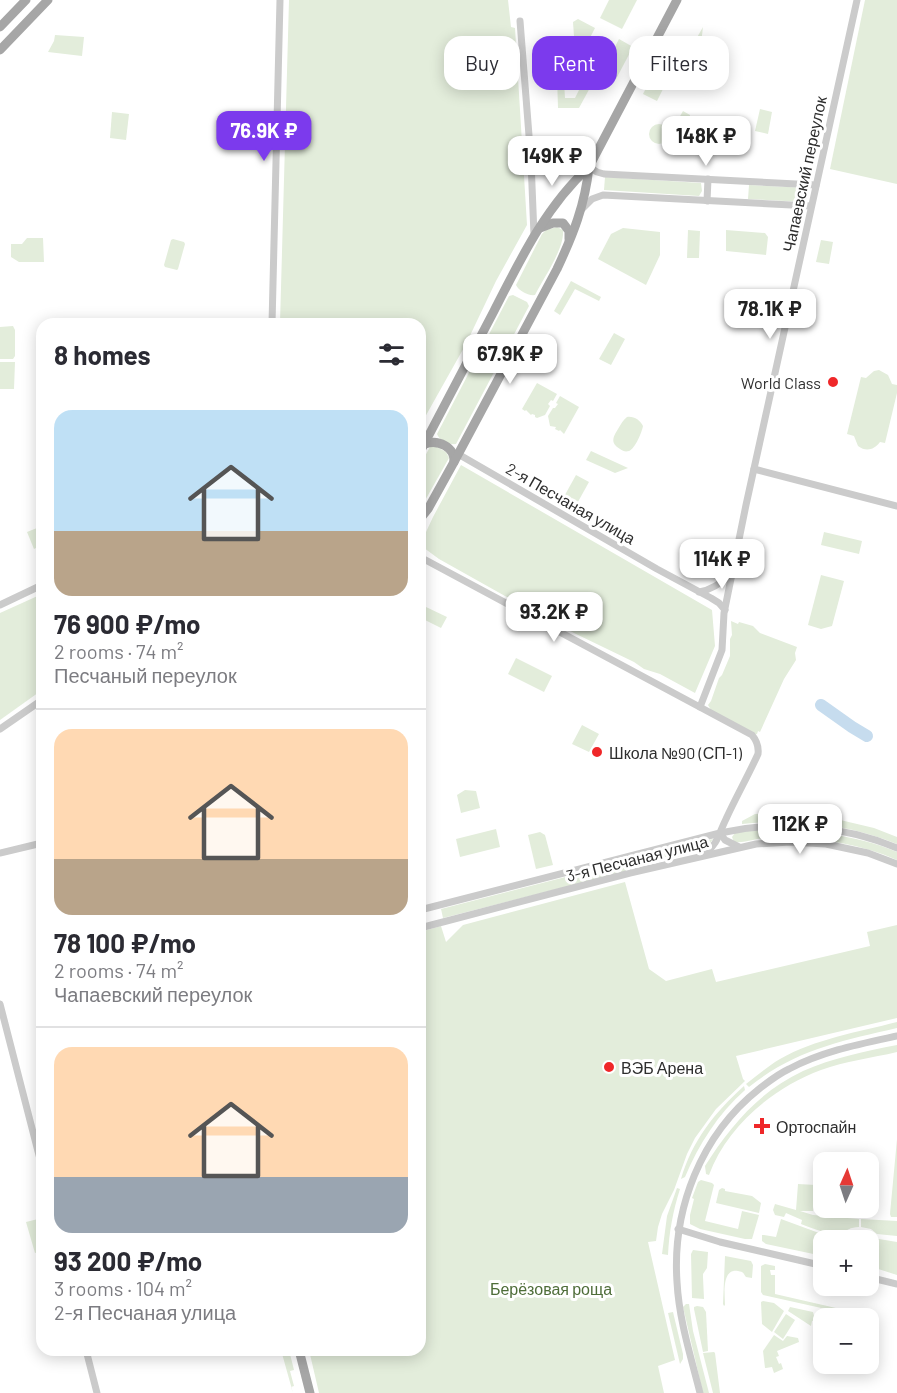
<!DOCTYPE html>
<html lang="en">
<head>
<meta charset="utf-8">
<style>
  body { margin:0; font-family:Barlow,sans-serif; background:#f2f2f3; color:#2b2b33; height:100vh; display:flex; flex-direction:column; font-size:22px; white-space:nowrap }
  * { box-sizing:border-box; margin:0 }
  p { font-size:20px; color:#7c7c81 }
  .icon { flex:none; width:33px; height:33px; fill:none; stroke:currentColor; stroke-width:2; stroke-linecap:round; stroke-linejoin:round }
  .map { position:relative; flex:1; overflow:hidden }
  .sheet { position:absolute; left:36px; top:318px; width:390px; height:1038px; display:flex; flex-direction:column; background:#fff; border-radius:18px; box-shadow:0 3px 15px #0003 }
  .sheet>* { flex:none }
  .top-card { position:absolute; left:444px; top:36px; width:363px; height:54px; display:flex; gap:12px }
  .needle { width:39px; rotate:3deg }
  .buttons { position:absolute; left:813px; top:1152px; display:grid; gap:12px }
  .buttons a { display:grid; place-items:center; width:66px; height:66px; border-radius:12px; background:#fff; box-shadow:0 3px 15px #0003; font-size:30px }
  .price { position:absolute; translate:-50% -51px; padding:0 14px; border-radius:12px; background:#fff; color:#222; font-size:20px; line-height:39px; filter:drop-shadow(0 2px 3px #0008) }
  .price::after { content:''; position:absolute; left:50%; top:36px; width:18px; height:14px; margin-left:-9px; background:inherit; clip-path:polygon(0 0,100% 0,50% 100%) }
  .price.active { background:#7c3aed; color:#fff }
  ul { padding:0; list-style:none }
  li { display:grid; align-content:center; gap:12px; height:318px; padding:0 18px }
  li+li { border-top:2px solid #e1e1e2 }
  li span { display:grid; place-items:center; height:186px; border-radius:18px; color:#555 }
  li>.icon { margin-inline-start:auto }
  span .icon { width:108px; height:108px; fill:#fffc; stroke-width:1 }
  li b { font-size:26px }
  h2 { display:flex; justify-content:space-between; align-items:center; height:72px; padding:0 18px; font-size:26px }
  .pill { padding:0 21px; border-radius:18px; background:#fff; box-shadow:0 3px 15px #0003; font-size:21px; line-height:54px }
  .pill.active { background:#7c3aed; color:#fff }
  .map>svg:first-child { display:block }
  .green { fill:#e3eddb }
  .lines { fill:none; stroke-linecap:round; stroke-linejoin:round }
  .river { stroke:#c6dcee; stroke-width:12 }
  .minor { stroke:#cbcbcb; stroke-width:7 }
  .major { stroke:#a6a6a6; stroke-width:9 }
  .poi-dot { fill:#ef2729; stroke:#fff; stroke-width:2 }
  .labels { text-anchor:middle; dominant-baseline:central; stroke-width:6; stroke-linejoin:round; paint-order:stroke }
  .street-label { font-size:16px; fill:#2e2e2e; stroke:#fff }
  .poi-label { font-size:16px; fill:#2e2e2e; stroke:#fff; text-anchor:start }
  .park-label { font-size:16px; fill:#4e6d39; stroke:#fff }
</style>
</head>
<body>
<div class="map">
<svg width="897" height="1393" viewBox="0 0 897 1393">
  <rect width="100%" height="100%" fill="#fff"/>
  <g class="green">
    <path d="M289,0H508L511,27L515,28L527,225L496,281L466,344L420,426V324H280Z"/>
    <path d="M609,0H637L622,29L600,18Z"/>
    <path d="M865,0H897V184L830,169Z"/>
    <path d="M578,19L595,28L576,65L573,22Z"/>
    <path d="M703,27L699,61L695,65H692L684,60Z"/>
    <path d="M55,35L84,37L82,56L48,52L54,41Z"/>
    <path d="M619,39L633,47L616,79L602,72Z"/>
    <path d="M571,47L572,71H557L555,48Z"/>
    <path d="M661,60L674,67L657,101L643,94Z"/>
    <path d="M572,75L568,82H564L565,98H575L582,84L576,81L577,77L592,84L579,108H558L557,76Z"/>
    <path d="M760,109L772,112L768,134L755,131Z"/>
    <path d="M683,111L690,115L684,146L673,145L674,127Z"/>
    <path d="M112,112L129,114L126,140L110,138Z"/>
    <circle cx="659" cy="134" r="10"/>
    <path d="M587,136L578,153L565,146L541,139Z"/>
    <path d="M536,140L564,148L577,155L541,158L538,153Z"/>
    <path d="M605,177L701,183L702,191L699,196L604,190Z"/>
    <path d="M749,185L808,188L804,202L748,199Z"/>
    <path d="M557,227L563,230C565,248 543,279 535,295C528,296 519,291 516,285L542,234L546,230Z"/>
    <path d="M623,228L660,232V255L646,285L598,259L611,234Z"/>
    <path d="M688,230L700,231L699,258H687Z"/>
    <path d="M726,230L765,233L768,237L766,255L726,251Z"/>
    <path d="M27,238H43L44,262H19L11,257V244H22Z"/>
    <path d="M173,239L184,242L185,244L178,269L177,270L165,267L164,265L171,240Z"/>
    <path d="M821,240L833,242L829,264L816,262Z"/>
    <path d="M571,281L601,297L599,301L575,289L560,315L554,311Z"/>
    <path d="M513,295L527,302L529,306L456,444C449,445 439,440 437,434L509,296Z"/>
    <path d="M13,326L15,330V356L13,359H0V327Z"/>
    <path d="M614,333L625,339L611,365L599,359Z"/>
    <path d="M0,362H15L14,389H0Z"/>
    <path d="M879,370L888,375L892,384L897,385V393L885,443L880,442C874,450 866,452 858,446L854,436L847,434L861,377L866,378L874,371Z"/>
    <path d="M537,383L557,394L553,401L551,400L548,404L550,406L545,415L537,418L535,417V415L532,414L531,415L526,410L525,411L522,409Z"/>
    <path d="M560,396L579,407L564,434L560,430L559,431L555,429L556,427L550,426L548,416L553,408H555L558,404L556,403Z"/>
    <path d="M627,417C634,416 640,420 643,426C642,432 635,449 629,451C625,452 623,451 620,449C610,443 613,437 618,429C621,424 623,420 627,417Z"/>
    <path d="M435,446L446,452L449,458L427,497L420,507V465L430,447Z"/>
    <path d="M591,451L628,468L615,473L586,460Z"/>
    <path d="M461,465L712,610L715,646L695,693L660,674L644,669L634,662L574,633L553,621L536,615L528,606L505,596L439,559L420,545L433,517Z"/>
    <path d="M576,475L589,482L574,509L561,502Z"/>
    <path d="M42,526V545L34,549L27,532Z"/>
    <path d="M824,532L862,541L859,554L821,545Z"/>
    <path d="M821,575L844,581L832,626L821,629L808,625Z"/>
    <path d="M42,594V690L0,720V613Z"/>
    <path d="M426,607L447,617L441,628L421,618Z"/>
    <path d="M731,621L738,624L739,622L753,626L760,633L797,647L795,653L796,660L784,679L760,732L758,731L757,734L753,735L711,710L708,705L711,701L719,678L722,675L730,656V639L732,635Z"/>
    <path d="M516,658L552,676L544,692L508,674Z"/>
    <path d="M582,725L599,734L589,752L572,744Z"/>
    <path d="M465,790L476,791L480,808L461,813L457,795Z"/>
    <path d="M779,813L836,819L874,828L897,837V844C848,824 794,818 742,824V821L755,814Z"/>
    <path d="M496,829L500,847L460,857L456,839Z"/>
    <path d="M755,830C804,830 852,833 897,852V860C859,843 818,837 776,838C769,838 761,838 753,840C746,841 741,843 734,842L732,837L735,833Z"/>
    <path d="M540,832L545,835L553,865L536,869L528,835Z"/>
    <path d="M713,839L707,847L700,851L631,869L629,861Z"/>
    <path d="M624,862L627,871L443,918L441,909Z"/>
    <path d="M625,882L649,969L666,981L712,969L716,982L870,946L867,932L897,925V1018L736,1056L743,1079L745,1081L716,1109L695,1138L687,1154L674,1190L662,1214L658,1227L656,1241L648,1242L675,1360L658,1366L664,1393H319L309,1350H420V932L441,926L446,942L463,925Z"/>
    <path d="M897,1022V1028C841,1041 795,1050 749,1087L746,1084C757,1076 768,1066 780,1059C815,1039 858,1032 897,1022Z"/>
    <path d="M897,1045V1052C872,1058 845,1061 821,1070C773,1088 727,1126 709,1175L706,1174L705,1166C730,1126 760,1091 803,1071C832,1058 866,1051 897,1045Z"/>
    <path d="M744,1086L745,1090C718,1114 699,1144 685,1177L681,1179C692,1141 715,1112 744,1086Z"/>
    <path d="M897,1139V1217H891L890,1214Z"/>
    <path d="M701,1180L712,1183L714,1185L705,1221L738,1229L742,1211L759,1215L752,1239H745L700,1229L690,1224V1215L694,1199L692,1198L698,1182Z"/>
    <path d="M798,1184L816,1185L813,1211H800L813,1215L859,1219V1227C850,1227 847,1231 840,1233C827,1235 812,1228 801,1224L802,1220L786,1213L784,1217L775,1215L773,1210L775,1204L796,1210Z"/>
    <path d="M677,1188L680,1189C673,1211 669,1232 668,1255L662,1254L667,1216Z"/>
    <path d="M722,1188L725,1189V1191L752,1196L761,1203L759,1213L716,1203L719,1190Z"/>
    <path d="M42,1218V1251L35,1253L26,1222Z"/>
    <path d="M781,1219L819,1233L857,1235V1240H824L823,1256L766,1244L762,1241V1235H764L776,1237Z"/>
    <path d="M861,1219L897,1221V1236L877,1234L871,1229L861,1227Z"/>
    <path d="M861,1236L897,1242V1275L869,1266L868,1240H860Z"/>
    <path d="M693,1250L708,1252L707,1268L703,1274V1277L704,1299L692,1298L691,1254Z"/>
    <path d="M725,1256L751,1261L753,1265L752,1278L746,1277C743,1273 744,1272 738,1271C721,1268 725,1296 725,1305L724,1306L723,1304Z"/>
    <path d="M765,1264L775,1266V1270H770L771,1275H775V1294L875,1317V1320L763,1295L761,1292V1266Z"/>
    <path d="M763,1301L774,1303L784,1311L772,1332L762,1324L761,1302Z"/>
    <path d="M686,1304H689L693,1331L709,1393H703L683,1307Z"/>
    <path d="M697,1306L703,1307L706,1312L708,1351L703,1352L694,1309V1307Z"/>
    <path d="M790,1307L813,1312L815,1320L812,1321L811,1326L788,1311Z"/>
    <path d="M673,1312L683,1354V1359L680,1364L668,1313Z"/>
    <path d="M786,1314L795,1320L783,1339L774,1332Z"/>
    <path d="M774,1335L783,1341L787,1336L798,1338L799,1342L777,1351L779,1356L776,1357L779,1364L781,1363L783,1369L774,1373L772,1367L766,1368H765L763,1351Z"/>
    <path d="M281,1350H289L294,1370L290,1371L294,1386L291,1387L293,1393Z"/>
    <path d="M714,1352L715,1353L720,1393H713L703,1353Z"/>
  </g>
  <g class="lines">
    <path class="river" d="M821,705L852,727L867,736"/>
    <g class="minor">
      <path d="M520,21L531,161L534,235"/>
      <path d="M531,169L589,167L597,172L604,174L816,185"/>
      <path d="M707,201L708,179"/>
      <path d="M582,209L592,199L603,195L811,206"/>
      <path d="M272,324L280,0"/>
      <path d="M458,454L657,569L711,598L719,603L725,610"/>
      <path d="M754,469L897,506"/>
      <path d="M420,557L752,735C757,741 759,746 758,754C748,776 736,797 726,819C719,833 718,844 704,855"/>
      <path d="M699,592C711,590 724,581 733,573"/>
      <path d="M0,605L42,585"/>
      <path d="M700,707L722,650L724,613L746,505L857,0"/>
      <path d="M0,729L42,700"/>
      <path d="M720,833L725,840L739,847"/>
      <path d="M0,853L42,843"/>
      <path d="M420,910L720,833C778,820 842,825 897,848"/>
      <path d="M420,928L630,873L756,844L790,842L826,844L868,853L897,864"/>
      <path d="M0,1004L42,1167"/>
      <path d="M678,1229L720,1242L824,1266"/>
      <path d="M868,1277L897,1284"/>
      <path d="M86,1350L97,1393"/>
      <path d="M700,1393C691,1357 679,1320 677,1282C672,1209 701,1135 759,1089C768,1082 778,1074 789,1069C823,1051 860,1044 897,1036"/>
    </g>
    <g class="major">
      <path d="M0,27L26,0"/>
      <path d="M0,50L48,0"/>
      <path d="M540,228L553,223H563L569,231V239"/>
      <path d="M425,444C438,439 455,447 454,462"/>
      <path d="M420,452C445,405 469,358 494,311C520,260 546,206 589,167L677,0"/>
      <path d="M420,519L428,509L454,462L557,269C573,235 585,205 589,167"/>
      <path d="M299,1350L310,1393"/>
    </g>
  </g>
  <g class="poi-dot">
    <circle cx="833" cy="382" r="6"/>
    <circle cx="597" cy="752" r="6"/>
    <circle cx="609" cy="1067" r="6"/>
    <path d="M759 1117h6v6h6v6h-6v6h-6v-6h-6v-6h6z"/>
  </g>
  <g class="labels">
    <g class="street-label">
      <text transform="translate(804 174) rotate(-78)">Чапаевский переулок</text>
      <text transform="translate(571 503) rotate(30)">2-я Песчаная улица</text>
      <text transform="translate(637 858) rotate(-14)">3-я Песчаная улица</text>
    </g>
    <g class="poi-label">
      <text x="821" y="382" text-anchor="end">World Class</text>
      <text x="609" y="752">Школа №90 (СП-1)</text>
      <text x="621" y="1067">ВЭБ Арена</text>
      <text x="776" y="1126">Ортоспайн</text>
    </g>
    <g class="park-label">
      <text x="551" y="1288">Берёзовая роща</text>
    </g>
  </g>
</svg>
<div class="buttons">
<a><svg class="needle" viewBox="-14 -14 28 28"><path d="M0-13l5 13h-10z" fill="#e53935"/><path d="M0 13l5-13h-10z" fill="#7c7c81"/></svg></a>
<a>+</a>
<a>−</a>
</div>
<b class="price active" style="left:264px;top:162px">76.9K ₽</b>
<b class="price" style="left:706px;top:167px">148K ₽</b>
<b class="price" style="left:552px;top:187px">149K ₽</b>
<b class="price" style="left:770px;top:340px">78.1K ₽</b>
<b class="price" style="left:510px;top:385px">67.9K ₽</b>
<b class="price" style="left:722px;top:590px">114K ₽</b>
<b class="price" style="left:554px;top:643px">93.2K ₽</b>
<b class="price" style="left:800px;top:855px">112K ₽</b>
<div class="top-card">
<a class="pill">Buy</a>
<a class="pill active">Rent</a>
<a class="pill">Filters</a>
</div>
<section class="sheet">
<h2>8 homes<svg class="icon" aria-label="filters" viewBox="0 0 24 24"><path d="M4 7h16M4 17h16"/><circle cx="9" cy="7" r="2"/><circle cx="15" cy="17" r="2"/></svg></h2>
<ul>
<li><span style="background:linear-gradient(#bfe0f5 65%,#b9a48a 0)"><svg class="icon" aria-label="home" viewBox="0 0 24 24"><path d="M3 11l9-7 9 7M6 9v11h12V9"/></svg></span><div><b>76 900 ₽/mo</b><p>2 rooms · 74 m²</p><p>Песчаный переулок</p></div></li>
<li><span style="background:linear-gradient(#ffd9b3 70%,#b9a48a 0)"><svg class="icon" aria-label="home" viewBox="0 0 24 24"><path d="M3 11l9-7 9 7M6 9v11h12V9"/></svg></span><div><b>78 100 ₽/mo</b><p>2 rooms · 74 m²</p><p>Чапаевский переулок</p></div></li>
<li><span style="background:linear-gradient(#ffd9b3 70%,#9aa5b1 0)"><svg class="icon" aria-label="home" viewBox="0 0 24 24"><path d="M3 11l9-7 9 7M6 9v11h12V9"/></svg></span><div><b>93 200 ₽/mo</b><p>3 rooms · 104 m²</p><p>2-я Песчаная улица</p></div></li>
</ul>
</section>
</div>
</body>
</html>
